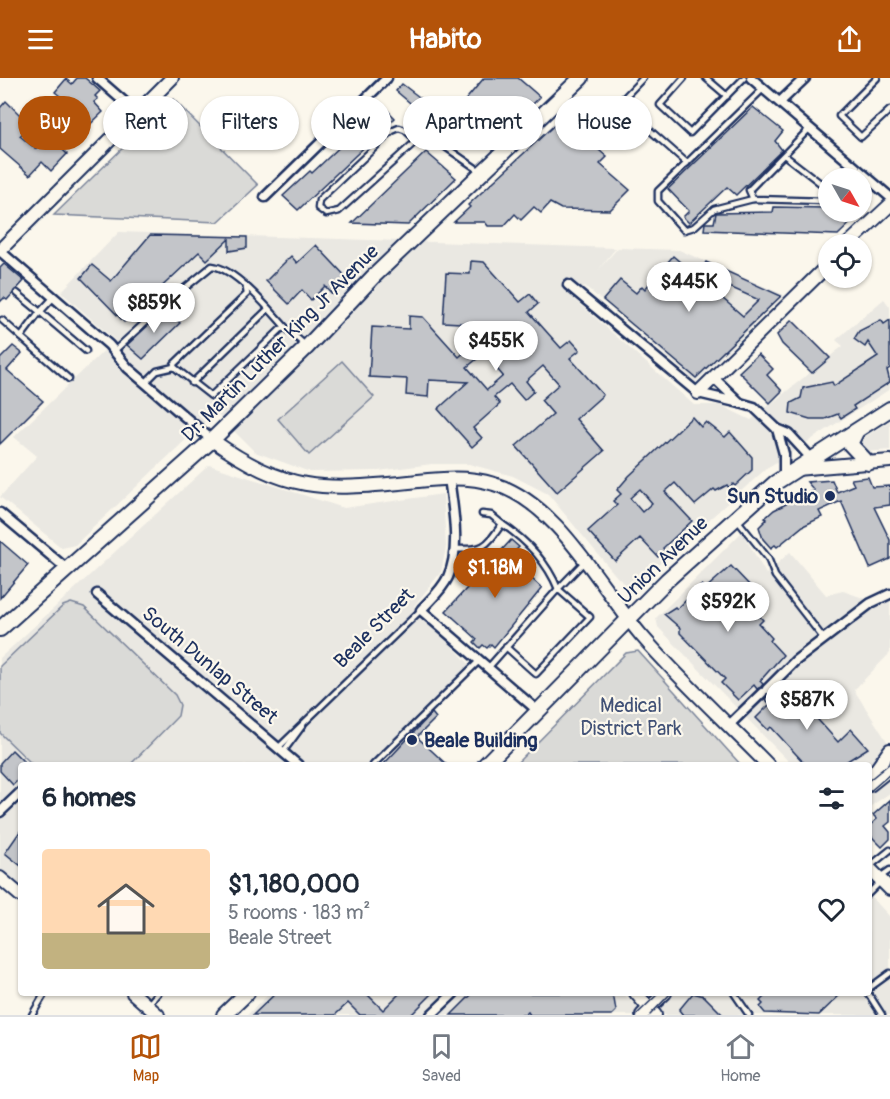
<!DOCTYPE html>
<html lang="en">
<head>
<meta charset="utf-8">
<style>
  body { margin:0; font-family:Pangolin,sans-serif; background:#f6f6f7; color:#1f2937; height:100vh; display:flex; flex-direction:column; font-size:22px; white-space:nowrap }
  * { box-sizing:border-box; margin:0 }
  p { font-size:20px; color:#747a83 }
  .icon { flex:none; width:33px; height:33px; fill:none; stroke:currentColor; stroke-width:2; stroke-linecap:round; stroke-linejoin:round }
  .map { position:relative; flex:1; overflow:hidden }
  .details { position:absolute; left:18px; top:684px; width:854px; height:234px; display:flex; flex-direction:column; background:#fff; border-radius:6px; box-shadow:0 2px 4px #0004 }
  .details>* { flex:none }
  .banner { position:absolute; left:18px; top:18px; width:855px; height:54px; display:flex; gap:12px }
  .needle { width:39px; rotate:129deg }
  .controls { position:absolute; left:818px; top:90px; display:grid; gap:12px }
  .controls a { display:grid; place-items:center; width:54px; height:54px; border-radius:50%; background:#fff; box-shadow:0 2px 4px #0004; font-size:30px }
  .price { position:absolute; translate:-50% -51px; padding:0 14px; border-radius:21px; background:#fff; color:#222; font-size:20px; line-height:39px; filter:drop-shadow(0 2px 3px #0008) }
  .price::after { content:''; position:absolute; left:50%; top:36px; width:18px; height:14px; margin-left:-9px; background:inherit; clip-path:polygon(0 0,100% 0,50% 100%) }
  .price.active { background:#b45309; color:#fff }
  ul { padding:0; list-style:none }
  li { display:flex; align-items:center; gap:18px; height:150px; padding:0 24px }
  li span { display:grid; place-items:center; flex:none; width:168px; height:120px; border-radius:6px; color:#555 }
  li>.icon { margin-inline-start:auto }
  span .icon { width:72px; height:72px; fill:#fffc; stroke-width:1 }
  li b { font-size:26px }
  h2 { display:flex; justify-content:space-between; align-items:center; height:72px; padding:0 24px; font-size:26px }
  .pill { padding:0 21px; border-radius:27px; background:#fff; box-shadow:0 2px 4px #0004; font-size:21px; line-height:54px }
  .pill.active { background:#b45309; color:#fff }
  header { display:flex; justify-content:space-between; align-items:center; height:78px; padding:0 24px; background:#b45309; color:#fff; font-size:27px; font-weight:700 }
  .tab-bar { display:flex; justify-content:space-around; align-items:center; height:84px; border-top:2px solid #e0e1e3; background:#fff; font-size:16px; color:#747a83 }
  .tab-bar a { display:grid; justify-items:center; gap:3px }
  .tab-bar .active { color:#b45309 }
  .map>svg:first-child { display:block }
  .built { fill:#eae8e2 }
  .green { fill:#dadad7; stroke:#7a849a; stroke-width:1.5 }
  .building { fill:#c3c5c9; stroke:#1b2f5e; stroke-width:1.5; fill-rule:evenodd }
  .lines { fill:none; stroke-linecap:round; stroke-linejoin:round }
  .lane-casing { stroke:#1b2f5e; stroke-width:9 }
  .street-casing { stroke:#1b2f5e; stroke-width:13 }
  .secondary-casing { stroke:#1b2f5e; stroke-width:16 }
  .primary-casing { stroke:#1b2f5e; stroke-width:18 }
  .lane { stroke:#fbf7ec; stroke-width:4.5 }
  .street { stroke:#fbf7ec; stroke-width:8 }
  .secondary { stroke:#fbf7ec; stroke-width:12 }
  .primary { stroke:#fbf7ec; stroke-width:14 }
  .tram { stroke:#1b2f5e; stroke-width:1.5 }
  .poi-dot { fill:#1b2f5e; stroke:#fbf7ec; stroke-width:2 }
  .labels { text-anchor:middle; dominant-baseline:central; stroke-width:4.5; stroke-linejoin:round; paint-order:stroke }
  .street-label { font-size:20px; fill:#1b2f5e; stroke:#fbf7ec }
  .poi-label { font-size:20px; font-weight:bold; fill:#1b2f5e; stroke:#fbf7ec; text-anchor:end }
  .park-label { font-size:20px; fill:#415176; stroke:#fbf7ec }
</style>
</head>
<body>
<header><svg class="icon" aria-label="menu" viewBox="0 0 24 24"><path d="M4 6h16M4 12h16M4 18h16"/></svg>Habito<svg class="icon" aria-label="share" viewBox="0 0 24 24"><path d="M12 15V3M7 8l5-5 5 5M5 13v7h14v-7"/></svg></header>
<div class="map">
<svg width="890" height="937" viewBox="0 0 890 937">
  <rect width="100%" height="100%" fill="#fbf7ec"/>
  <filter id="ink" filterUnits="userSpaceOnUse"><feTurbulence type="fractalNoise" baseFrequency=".0167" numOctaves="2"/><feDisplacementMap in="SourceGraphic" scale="12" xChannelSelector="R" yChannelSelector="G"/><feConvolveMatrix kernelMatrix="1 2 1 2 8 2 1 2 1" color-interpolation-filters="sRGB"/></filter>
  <g filter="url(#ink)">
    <g class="built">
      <path d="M119,154L616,170L598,192L618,170L679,172L784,217L696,304L585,208L574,221L694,327H720L751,342L843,268L836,262L884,221L890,229V311L767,390L631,511L617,499L548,416L513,398L469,386H432L378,393L310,394L255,374L215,334L75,467L62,470L0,419L37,378L14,359L115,262L61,214Z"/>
      <path d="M890,343V372L865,374L857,364Z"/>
      <path d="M209,387L344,430L443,416L446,469L441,494L414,528L471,588L378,687H21V810L0,792V580Z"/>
      <path d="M742,454L766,496L790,474L826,517L843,513L880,526L890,523V575L854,612L890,668V715L871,728L869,727L868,687H792L658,549L656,540Z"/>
      <path d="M869,816L890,839V937H247L270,915H622L634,926L654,915H868Z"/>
    </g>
    <g class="green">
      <path d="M173,21L258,107L218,144L54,137Z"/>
      <path d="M342,283L374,319L309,377L278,341Z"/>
      <path d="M71,525L84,529L175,617L180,627L178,638L130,687H33L0,655V588L63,528Z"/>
      <path d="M638,573L741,687H515L626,575Z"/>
    </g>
    <g class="building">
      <path d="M77,0H85L100,13L95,18L98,21L94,24L103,34L74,62L71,59L60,69L67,76L51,93L42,84L30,97L0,71V30L6,23L25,42L29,37L35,43L20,58L36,71L59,45L53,40L61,31L54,25L60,18L55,14L66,1L72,6Z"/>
      <path d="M484,0H518L540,19L523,36L509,24L472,64L447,44Z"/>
      <path d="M402,6L423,22L416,30L396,13Z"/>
      <path d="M383,28L395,40L298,132L283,118L310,93L312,95Z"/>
      <path d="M753,29L783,53L775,63L782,72L736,117L727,109L689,145L683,139L689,133L668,111Z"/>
      <path d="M562,40L607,79L600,86L630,112L610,132L561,131L550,125L541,135L534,129L521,142L515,136L504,148H488L485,144H454L470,129L468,127Z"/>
      <path d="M426,74L456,100L408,147L352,145Z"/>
      <path d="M774,129L826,130V134L860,136L838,157L704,152L705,145H714L716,135L773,134Z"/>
      <path d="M150,157L247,159V170L229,173V161L207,182L199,174L124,244L81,200L92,187L111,203Z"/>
      <path d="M316,167L349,202L333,217L325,208L311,222L302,212L289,226L266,203L291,178L297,185Z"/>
      <path d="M673,178L743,238L759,222L700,196L706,184L781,218L696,300L603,222L620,202L636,215L642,208L645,211Z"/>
      <path d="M471,183L484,184L520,224L530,216L538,226L529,234L561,270L571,262L580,272L570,280L603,317L576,341L604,373L557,414L516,368L553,336L541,322L559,306L543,288L526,303L534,313L524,322L510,306L494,319L500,326L473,350L482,360L472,369L438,331L468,304L429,302L428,319L406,317L407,301L369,299L372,249L409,251V238L423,239L459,279L468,271L477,281L467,289L487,312L503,298L491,284L531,249L443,244L446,195L470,196Z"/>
      <path d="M4,186L24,203L7,222L4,220L0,224V190Z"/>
      <path d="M167,230L180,245L143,281L127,267Z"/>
      <path d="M792,242L830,280L812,295L782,266L777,257Z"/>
      <path d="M881,242L884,246L890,242V290L887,292L890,304L853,328L855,331L841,340L838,336L825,341H810L790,335L791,325L801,320L803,310L832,304L834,308L878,279L868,264L865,269L854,261L859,253Z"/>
      <path d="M13,268L22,275L7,292L43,323L0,366V281Z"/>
      <path d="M758,276L773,291L767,297L782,313L770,325L739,294Z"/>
      <path d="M692,339L701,349L706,344L725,359L730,354L752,379V392L735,408L733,406L729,410L727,407L716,413L714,411L695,427L675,405L665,414L692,443L663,470L665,473L658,479L640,460L615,483L588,453L617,427L613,423L621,416L617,412L629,398ZM640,411L652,425L642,434L630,420Z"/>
      <path d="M868,399L872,409L890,408V427L874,429L890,462V481L870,490L841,423L819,433L822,439L803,448L777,469L775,467L771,470L763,461L759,449L767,441L765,440L774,432L814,412L807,404L832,402L837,414L854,407L851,401Z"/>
      <path d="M511,462L519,469L509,480L542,510L494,569L491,566L487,570L483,567L480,570L474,564L477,561L446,533Z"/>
      <path d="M0,463L28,487L0,520Z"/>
      <path d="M731,488L752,510L742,519L763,542L759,546L772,560L770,563L783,577L760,603L763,606L761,609L757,611L754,607L738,622L721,605L725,601L680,555V550L664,536L675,529L677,531L702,507L705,511Z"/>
      <path d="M791,605L804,618L800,622L838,664L851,651L868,670L841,687H806L771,649L768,652L756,640L770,626L765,621L768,617L773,614L777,618Z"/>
      <path d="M432,635L436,640L417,659L447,687H383Z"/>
      <path d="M12,672L27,687H21V699L13,707L0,693V685Z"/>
      <path d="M890,722V744L885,748L890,754V761L882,769L868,755V749L877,741L873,737Z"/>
      <path d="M21,752V788L5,775Z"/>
      <path d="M276,915H366L383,932L400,915H433L411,937H360L348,925L335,937H253Z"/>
      <path d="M473,915H608L614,921L616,933L612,937H530L528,934L525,937H451Z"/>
      <path d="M693,915L704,918L723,937H683L679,932Z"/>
      <path d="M768,915H842L819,937L765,935L760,929L763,926L760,923Z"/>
    </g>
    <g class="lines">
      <g class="lane-casing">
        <g id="lane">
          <path d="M643,0L619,25L687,85"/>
          <path d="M684,0L660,27L690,55L744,0"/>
          <path d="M706,0L727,18"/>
          <path d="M877,0L839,38L861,59L890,32"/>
          <path d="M418,64L405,52L399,50L392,53L319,122L318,130L326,136L339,133L415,64L444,68L480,93"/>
          <path d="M784,77L828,111L826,123L753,121L749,112L810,50"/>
          <path d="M753,121L714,131L694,149L684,152L658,123V113L764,10"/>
          <path d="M246,210L247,216L174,286V289L211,318L281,251L286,250L306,268"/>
          <path d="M54,219L40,234L86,273"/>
          <path d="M2,242L21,259L40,234L17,215"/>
          <path d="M21,259L69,301"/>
          <path d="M114,273L164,227L212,188C235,190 270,232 286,250"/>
          <path d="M145,305L157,293L174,289"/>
          <path d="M192,305L268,231"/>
          <path d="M482,436L491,437L502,446"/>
          <path d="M738,443L768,480L775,498L824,561"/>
          <path d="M454,471C484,472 485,470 502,446C526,462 547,484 558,511L585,483"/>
          <path d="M488,590C512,563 535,537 558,511L590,539L536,596L506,569"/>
          <path d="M279,669L421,532"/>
          <path d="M283,674L303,647"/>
          <path d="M373,687L480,582"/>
          <path d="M869,789L890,772"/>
          <path d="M880,799L890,792"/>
          <path d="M868,816L880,804"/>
          <path d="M868,911L890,895"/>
          <path d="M734,915L749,937"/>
          <path d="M868,915L882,937"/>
          <path d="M148,927L158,915"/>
          <path d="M32,937L45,915"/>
        </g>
      </g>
      <g class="street-casing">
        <g id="street">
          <path d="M97,0L137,35"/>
          <path d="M751,0L890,119"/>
          <path d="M780,24L805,0"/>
          <path d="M265,119L387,0"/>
          <path d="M0,173L109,267L128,290L212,362"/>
          <path d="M568,207L698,315L740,325"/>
          <path d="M714,300L740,325L754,329L777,351L789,356L811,380"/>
          <path d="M777,351L784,376V398"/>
          <path d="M449,400C453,430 461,471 448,499C442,512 430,522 421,532L538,633"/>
          <path d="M0,435L68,492"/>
          <path d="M97,516L298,687"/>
          <path d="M767,611L795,583L871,525L890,516"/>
          <path d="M729,647L762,615"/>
          <path d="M0,734L21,714"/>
          <path d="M431,937L454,915"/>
        </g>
      </g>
      <g class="secondary-casing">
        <g id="secondary">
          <path d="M848,166L890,127"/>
          <path d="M0,172L172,0"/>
          <path d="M698,315L828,187"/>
          <path d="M212,362C286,414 321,413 409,404C438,401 466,397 494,406C558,425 600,509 641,557C680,602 726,644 768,687"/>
          <path d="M796,391L890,383"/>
          <path d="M868,703L890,672"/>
          <path d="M870,707L890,691"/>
          <path d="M868,789L890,811"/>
          <path d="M0,800L21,818"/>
          <path d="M133,915L158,937"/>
          <path d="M636,915L655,937"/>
          <path d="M642,937L665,915"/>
        </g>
      </g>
      <g class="primary-casing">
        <g id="primary">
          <path d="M856,354L850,366L868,385"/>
          <path d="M0,551L212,362L307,269L373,199L581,0"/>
          <path d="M485,687L667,502L775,405L890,331"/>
          <path d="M224,937L247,915"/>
        </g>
      </g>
      <use href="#lane" class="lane"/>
      <use href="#street" class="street"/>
      <use href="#secondary" class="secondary"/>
      <use href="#primary" class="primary"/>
      <g class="tram">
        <path d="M868,703L890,685"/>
        <path d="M868,715L890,696"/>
        <path d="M636,937L659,915"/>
        <path d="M650,937L671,915"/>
      </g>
    </g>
  </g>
  <g class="poi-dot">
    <circle cx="830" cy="418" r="6"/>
    <circle cx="412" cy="662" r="6"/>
  </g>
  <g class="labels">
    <g class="street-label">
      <text transform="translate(280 265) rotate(-45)">Dr. Martin Luther King Jr Avenue</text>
      <text transform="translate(663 482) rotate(-44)">Union Avenue</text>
      <text transform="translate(374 550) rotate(-45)">Beale Street</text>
      <text transform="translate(210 587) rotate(40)">South Dunlap Street</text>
    </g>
    <g class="poi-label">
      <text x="818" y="418">Sun Studio</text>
      <text x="424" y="662" text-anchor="start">Beale Building</text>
    </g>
    <g class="park-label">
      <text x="631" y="627">Medical<tspan x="631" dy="23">District Park</tspan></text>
    </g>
  </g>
</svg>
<div class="controls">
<a><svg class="needle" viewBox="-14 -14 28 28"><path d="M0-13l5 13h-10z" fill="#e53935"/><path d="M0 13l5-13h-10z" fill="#747a83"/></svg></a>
<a><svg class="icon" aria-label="locate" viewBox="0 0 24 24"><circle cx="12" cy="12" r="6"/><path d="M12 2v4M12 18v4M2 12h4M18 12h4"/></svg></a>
</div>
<b class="price" style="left:689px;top:235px">$445K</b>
<b class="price" style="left:154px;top:256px">$859K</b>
<b class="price" style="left:496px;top:294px">$455K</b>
<b class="price active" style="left:495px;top:521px">$1.18M</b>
<b class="price" style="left:728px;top:555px">$592K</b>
<b class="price" style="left:807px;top:653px">$587K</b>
<div class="banner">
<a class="pill active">Buy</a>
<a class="pill">Rent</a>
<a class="pill">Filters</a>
<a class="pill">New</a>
<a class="pill">Apartment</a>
<a class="pill">House</a>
</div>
<section class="details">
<h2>6 homes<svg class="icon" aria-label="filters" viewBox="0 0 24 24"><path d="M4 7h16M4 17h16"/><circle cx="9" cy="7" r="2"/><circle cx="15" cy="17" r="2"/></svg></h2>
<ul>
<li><span style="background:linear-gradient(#ffd9b3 70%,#c2b280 0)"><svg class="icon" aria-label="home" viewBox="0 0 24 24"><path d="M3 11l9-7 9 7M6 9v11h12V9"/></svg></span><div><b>$1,180,000</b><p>5 rooms · 183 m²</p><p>Beale Street</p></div><svg class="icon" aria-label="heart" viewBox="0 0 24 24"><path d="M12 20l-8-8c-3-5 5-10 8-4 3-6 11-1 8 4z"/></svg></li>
</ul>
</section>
</div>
<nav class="tab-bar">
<a class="active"><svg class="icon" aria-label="map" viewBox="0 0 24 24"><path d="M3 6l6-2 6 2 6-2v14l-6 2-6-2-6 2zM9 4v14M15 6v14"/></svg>Map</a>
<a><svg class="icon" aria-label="saved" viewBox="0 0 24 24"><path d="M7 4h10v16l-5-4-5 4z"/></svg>Saved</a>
<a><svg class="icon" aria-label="home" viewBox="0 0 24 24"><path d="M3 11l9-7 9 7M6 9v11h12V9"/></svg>Home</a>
</nav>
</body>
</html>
